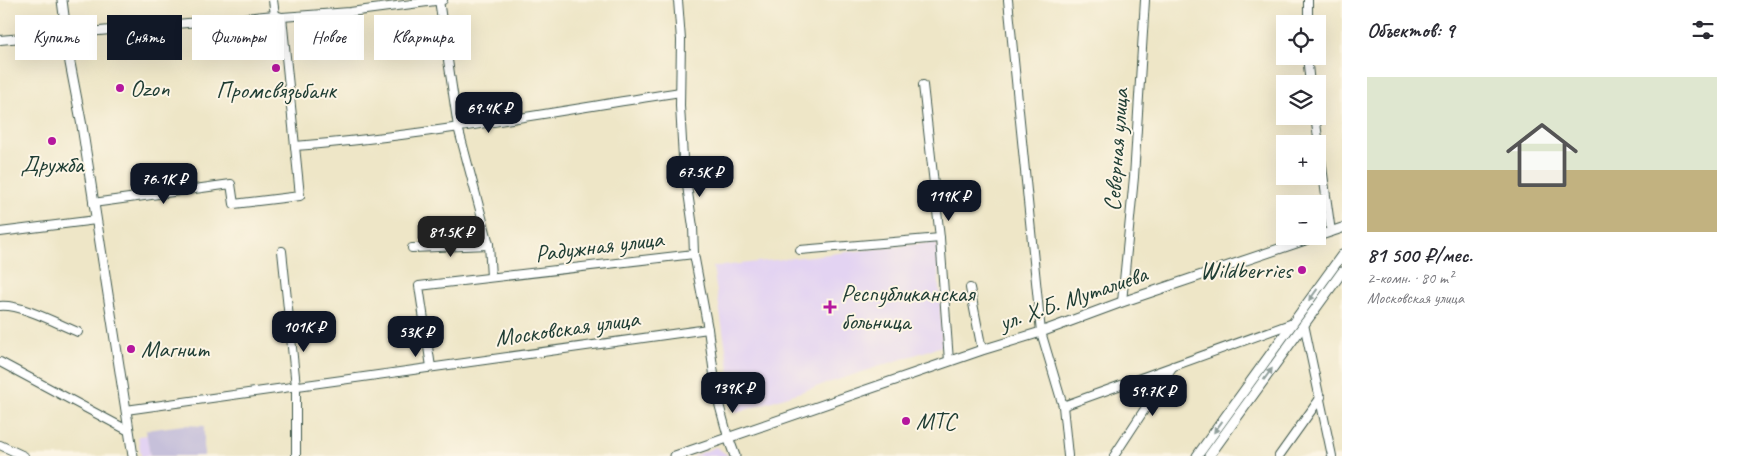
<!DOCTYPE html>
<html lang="ru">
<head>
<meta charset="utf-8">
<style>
  body { margin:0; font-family:Caveat,sans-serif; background:#f7f7f7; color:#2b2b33; height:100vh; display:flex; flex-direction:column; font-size:19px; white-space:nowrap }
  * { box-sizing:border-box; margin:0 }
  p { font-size:16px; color:#7c7c81 }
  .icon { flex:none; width:28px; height:28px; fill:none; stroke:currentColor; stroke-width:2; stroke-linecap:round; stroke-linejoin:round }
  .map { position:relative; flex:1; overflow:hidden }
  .panel { display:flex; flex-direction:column; background:#fff; width:400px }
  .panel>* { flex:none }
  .banner { position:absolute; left:15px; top:15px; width:475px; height:45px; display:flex; gap:10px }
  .fabs { position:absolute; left:1276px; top:15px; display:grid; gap:10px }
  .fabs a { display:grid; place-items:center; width:50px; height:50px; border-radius:0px; background:#fff; box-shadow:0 5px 20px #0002; font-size:25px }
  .price { position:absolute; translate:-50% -42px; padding:0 11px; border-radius:10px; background:#111827; color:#fff; font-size:16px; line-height:32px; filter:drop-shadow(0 1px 2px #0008) }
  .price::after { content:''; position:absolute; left:50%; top:30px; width:15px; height:11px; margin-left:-8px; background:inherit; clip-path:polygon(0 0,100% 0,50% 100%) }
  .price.active { background:#222; color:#fff }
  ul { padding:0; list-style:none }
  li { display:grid; align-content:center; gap:10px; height:265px; padding:0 25px }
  li span { display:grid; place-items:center; height:155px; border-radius:0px; color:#555 }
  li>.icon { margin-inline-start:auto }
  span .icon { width:90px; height:90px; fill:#fffc; stroke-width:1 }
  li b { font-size:21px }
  h2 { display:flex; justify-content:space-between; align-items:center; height:60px; padding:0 25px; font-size:21px }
  .tag { padding:0 18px; border-radius:0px; background:#fff; box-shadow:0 5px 20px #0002; font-size:18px; line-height:45px }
  .tag.active { background:#111827; color:#fff }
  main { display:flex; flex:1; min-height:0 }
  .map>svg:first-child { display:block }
  .built { fill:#e3d3f2 }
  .industrial { fill:#c6c0da }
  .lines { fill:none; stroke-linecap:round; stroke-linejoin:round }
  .minor-casing { stroke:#3e564a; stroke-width:10 }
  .major-casing { stroke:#3e564a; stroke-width:11 }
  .minor { stroke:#fff; stroke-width:8 }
  .major { stroke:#fff; stroke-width:9 }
  .oneway { fill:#8f9e9a }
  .poi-dot { fill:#b5179e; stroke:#fcf5e5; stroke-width:2 }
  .labels { text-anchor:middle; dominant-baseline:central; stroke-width:4; stroke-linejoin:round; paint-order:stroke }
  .poi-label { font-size:24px; fill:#1f3d34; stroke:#fcf5e5; text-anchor:start }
  .street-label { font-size:24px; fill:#1f3d34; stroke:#fcf5e5 }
</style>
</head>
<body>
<main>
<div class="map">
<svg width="1342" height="456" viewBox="0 0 1342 456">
  <rect width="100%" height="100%" fill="#fcf5e5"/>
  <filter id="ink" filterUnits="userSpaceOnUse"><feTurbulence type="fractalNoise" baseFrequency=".02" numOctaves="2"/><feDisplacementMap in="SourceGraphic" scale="10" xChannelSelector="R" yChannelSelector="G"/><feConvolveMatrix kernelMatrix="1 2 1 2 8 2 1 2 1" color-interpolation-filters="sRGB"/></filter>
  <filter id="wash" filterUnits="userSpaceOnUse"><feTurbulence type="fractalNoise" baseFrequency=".0096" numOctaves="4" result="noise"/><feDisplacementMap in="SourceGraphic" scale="20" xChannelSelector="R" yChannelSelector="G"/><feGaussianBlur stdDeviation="1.12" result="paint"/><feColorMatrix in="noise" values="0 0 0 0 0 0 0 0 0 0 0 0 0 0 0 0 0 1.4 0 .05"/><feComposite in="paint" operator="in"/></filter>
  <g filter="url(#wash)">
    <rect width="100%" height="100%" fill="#eee6c7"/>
    <g class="built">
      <path d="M937,242L942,346L736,413L713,267Z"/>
      <path d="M147,435L150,456H141L138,436Z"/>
      <path d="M716,447L729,456H693Z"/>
    </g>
    <path class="industrial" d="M184,425L204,426V456H150L146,430Z"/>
  </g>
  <g filter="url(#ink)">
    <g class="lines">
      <g class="minor-casing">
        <g id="minor">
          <path d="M273,0L275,15"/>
          <path d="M439,0L458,127L489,244L491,277"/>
          <path d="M678,0L681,40L680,106L683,158L693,227L694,254L708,329L717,397L728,437"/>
          <path d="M1008,0L1041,332L1063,406L1068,456"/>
          <path d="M1308,24V0"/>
          <path d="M0,40L275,15L282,17L350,12L443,0"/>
          <path d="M1307,56L1310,84"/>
          <path d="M923,85L940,238L949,361"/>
          <path d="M1315,116L1331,232"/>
          <path d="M295,146C424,136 552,112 680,92"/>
          <path d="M93,203L231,184L234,204L300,196L282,17"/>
          <path d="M0,232L96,220"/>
          <path d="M412,248L489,245"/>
          <path d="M800,250L940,238"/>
          <path d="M282,251L296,386V456"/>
          <path d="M970,288L982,350"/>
          <path d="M1122,302L1134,177L1145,0"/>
          <path d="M0,306C21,304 58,324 78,332"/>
          <path d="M1304,324L1332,456"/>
          <path d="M0,362L129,431"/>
          <path d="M431,367L419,286L694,254"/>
          <path d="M1063,406L1293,323"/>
          <path d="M126,410L708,329"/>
          <path d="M0,445L24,456"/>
          <path d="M1114,456L1173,366"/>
          <path d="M1279,456L1321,397"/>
        </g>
      </g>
      <g class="major-casing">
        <g id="major">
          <path d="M62,0L70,63L82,126L133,456"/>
          <path d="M1318,236L1342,228"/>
          <path d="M728,437L735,456"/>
          <path d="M675,456L982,350L1041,332L1122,302L1317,236"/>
          <path d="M1197,456L1342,255"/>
          <path d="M1209,456L1342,272"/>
        </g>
      </g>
      <use href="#minor" class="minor"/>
      <use href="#major" class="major"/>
    </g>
    <defs><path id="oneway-solid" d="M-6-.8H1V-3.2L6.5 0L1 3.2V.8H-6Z" transform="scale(1.25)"/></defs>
    <g class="oneway">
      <use href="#oneway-solid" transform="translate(1313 295) rotate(126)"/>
      <use href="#oneway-solid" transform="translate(1268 374) rotate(-54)"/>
      <use href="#oneway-solid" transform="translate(1218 427) rotate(126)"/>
    </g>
  </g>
  <g class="poi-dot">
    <circle cx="276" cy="68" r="5"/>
    <circle cx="120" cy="88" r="5"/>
    <circle cx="52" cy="141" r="5"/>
    <circle cx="1302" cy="270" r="5"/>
    <path d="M827.5 299.5h5v5h5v5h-5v5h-5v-5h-5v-5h5z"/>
    <circle cx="131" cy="349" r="5"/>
    <circle cx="906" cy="421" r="5"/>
  </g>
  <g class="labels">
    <g class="poi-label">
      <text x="130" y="88">Ozon</text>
      <text x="276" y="90" text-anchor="middle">Промсвязьбанк</text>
      <text x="52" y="164" text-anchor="middle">Дружба</text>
      <text x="1292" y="270" text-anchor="end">Wildberries</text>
      <text x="841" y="293">Республиканская<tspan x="841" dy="28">больница</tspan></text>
      <text x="141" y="349">Магнит</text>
      <text x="916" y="421">МТС</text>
    </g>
    <g class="street-label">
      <text transform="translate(1116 150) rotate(-86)">Северная улица</text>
      <text transform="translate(599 246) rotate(-7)">Радужная улица</text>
      <text transform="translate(1073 298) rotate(-19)">ул. Х.Б. Муталиева</text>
      <text transform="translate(567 328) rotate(-8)">Московская улица</text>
    </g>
  </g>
</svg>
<div class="fabs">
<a><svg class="icon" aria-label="locate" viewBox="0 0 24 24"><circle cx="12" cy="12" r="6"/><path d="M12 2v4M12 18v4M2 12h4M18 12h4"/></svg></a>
<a><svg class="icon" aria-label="layers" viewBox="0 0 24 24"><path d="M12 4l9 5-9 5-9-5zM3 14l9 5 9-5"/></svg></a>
<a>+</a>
<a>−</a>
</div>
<b class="price" style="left:489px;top:134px">69.4K ₽</b>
<b class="price" style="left:700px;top:198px">67.5K ₽</b>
<b class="price" style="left:164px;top:205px">76.1K ₽</b>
<b class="price" style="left:949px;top:222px">119K ₽</b>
<b class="price active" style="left:451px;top:258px">81.5K ₽</b>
<b class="price" style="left:304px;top:353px">101K ₽</b>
<b class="price" style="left:416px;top:358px">53K ₽</b>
<b class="price" style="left:733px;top:414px">139K ₽</b>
<b class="price" style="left:1153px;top:417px">59.7K ₽</b>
<div class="banner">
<a class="tag">Купить</a>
<a class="tag active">Снять</a>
<a class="tag">Фильтры</a>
<a class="tag">Новое</a>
<a class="tag">Квартира</a>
</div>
</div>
<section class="panel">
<h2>Объектов: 9<svg class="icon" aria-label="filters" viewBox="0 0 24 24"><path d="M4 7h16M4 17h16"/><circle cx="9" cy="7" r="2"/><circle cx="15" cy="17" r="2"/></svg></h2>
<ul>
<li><span style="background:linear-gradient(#dfe7d0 60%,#c2b280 0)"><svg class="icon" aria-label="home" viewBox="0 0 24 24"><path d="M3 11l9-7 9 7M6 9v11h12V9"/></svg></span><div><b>81 500 ₽/мес.</b><p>2-комн. · 80 m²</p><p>Московская улица</p></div></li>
</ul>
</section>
</main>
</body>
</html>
